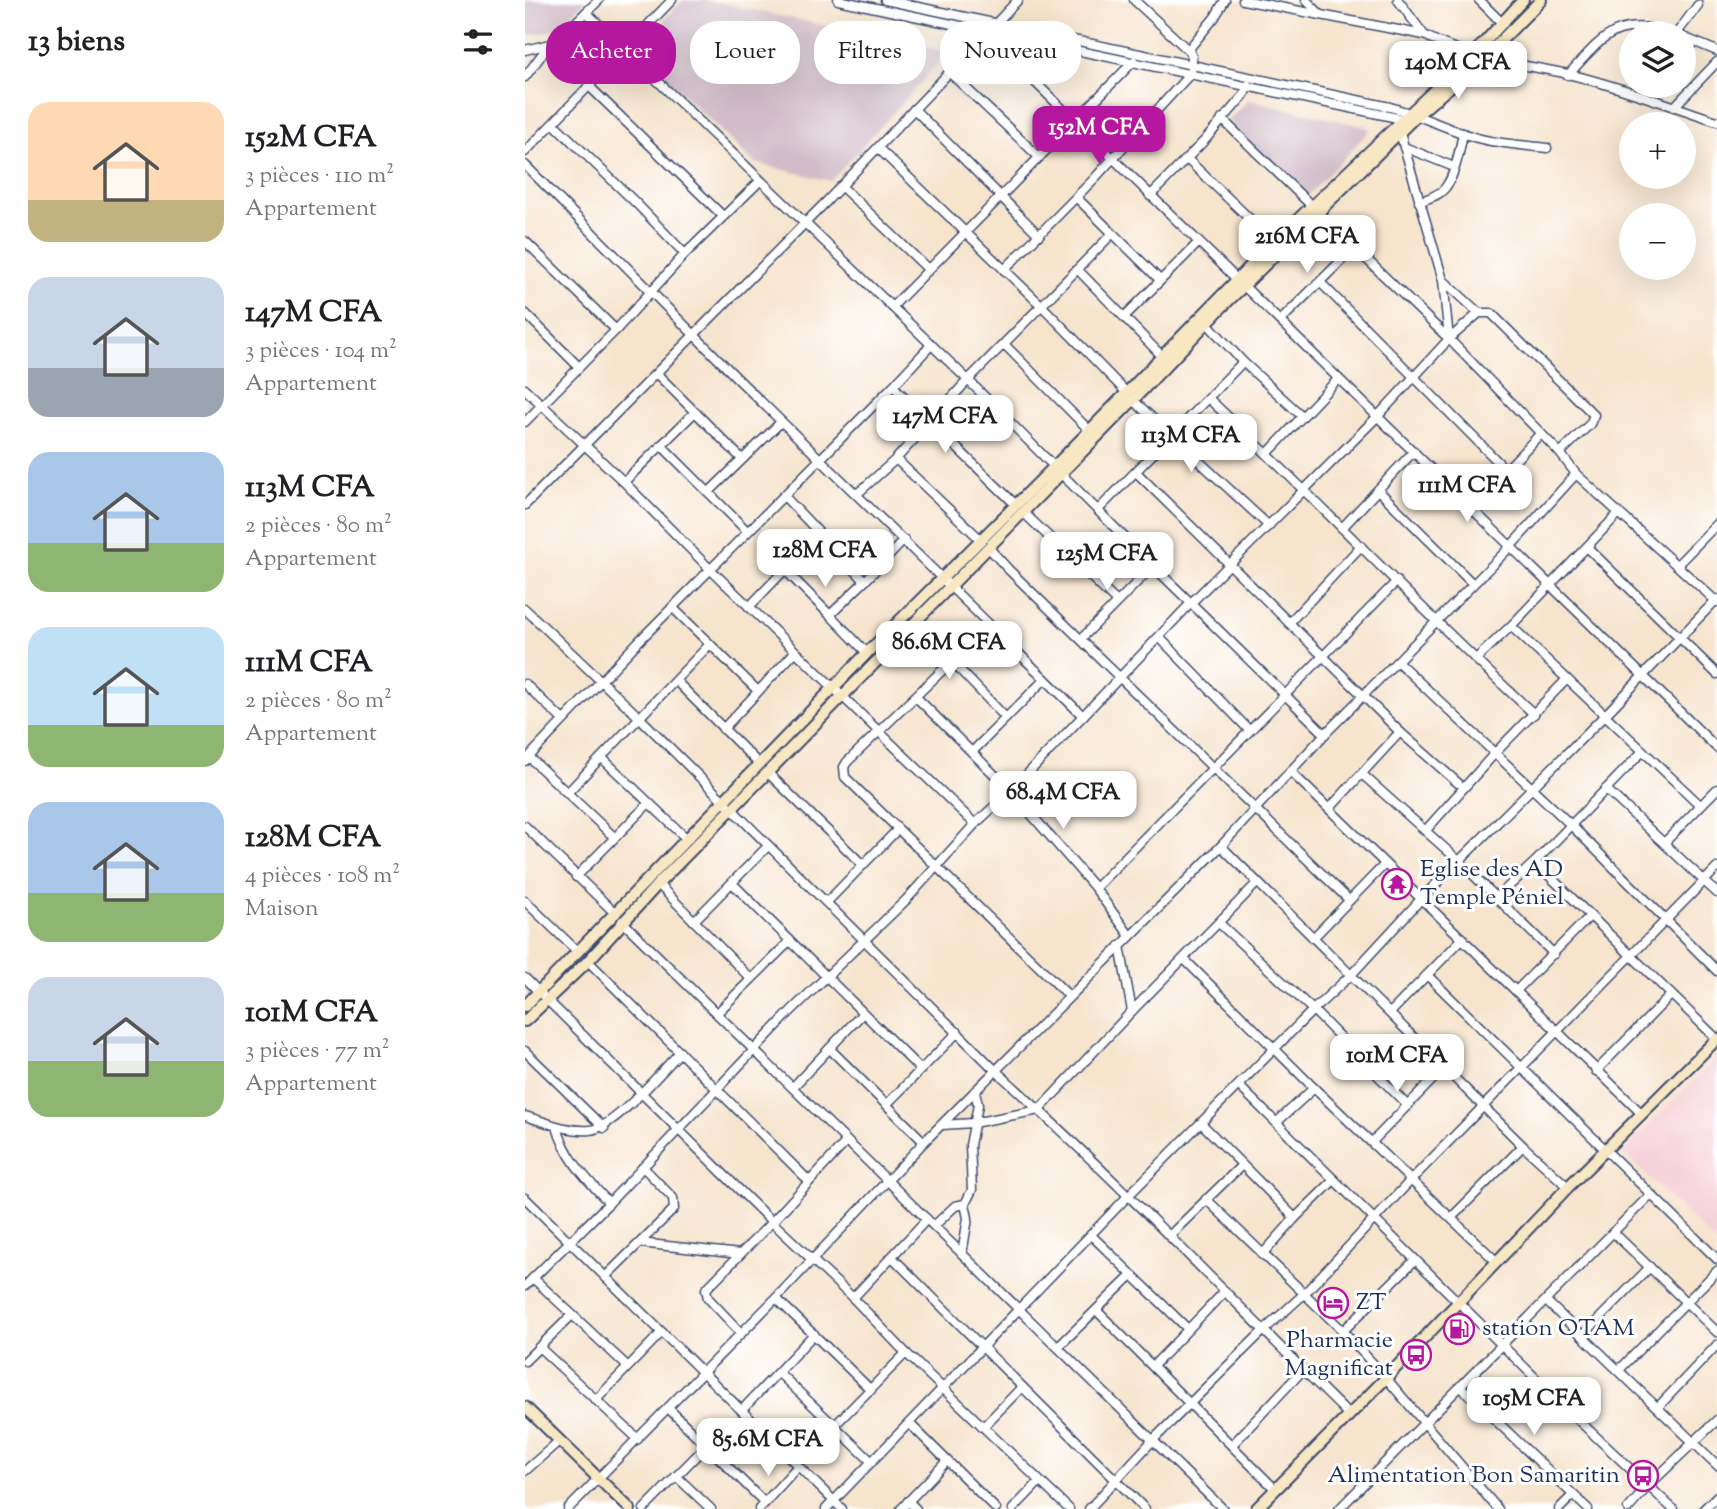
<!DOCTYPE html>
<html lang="fr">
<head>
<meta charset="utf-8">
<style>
  body { margin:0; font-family:"Sorts Mill Goudy",serif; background:#f2f2f2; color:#202124; height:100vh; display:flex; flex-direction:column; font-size:26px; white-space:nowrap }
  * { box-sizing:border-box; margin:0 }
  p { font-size:23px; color:#757577 }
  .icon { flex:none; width:38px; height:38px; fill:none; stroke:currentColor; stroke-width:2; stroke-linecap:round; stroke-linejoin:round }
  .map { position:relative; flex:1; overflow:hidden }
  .drawer { display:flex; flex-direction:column; background:#fff; width:525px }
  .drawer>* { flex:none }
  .guide { position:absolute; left:21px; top:21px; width:665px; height:63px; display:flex; gap:14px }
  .controls { position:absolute; left:1094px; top:21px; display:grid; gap:14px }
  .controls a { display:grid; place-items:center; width:77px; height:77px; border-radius:50%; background:#fff; box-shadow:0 7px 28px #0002; font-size:35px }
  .price { position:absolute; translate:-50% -60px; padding:0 16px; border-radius:14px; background:#fff; color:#222; font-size:23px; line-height:46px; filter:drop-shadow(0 2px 4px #0008) }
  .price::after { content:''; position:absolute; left:50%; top:42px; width:21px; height:16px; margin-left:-10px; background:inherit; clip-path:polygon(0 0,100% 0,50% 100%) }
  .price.active { background:#b5179e; color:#fff }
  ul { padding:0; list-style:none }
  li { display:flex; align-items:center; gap:21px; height:175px; padding:0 28px }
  li span { display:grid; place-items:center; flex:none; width:196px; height:140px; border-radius:21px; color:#555 }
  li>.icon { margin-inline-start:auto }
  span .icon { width:84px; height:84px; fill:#fffc; stroke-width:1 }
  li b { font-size:30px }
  h2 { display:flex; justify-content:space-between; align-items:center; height:84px; padding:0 28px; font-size:30px }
  .pill { padding:0 24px; border-radius:28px; background:#fff; box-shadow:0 7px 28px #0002; font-size:24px; line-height:63px }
  .pill.active { background:#b5179e; color:#fff }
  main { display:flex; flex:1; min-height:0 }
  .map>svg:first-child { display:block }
  .built { fill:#f6cfd7 }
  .industrial { fill:#d1bdc9 }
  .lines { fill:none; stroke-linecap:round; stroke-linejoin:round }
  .street-casing { stroke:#3c4a6f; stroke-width:11 }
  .secondary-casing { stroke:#3c4a6f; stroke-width:14 }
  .street { stroke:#fff; stroke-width:8 }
  .secondary { stroke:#f8e7c3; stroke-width:10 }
  .labels { text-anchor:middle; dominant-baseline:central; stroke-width:6; stroke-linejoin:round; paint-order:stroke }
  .poi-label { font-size:24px; fill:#1b2f5e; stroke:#fff; text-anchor:start }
</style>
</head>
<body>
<main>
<section class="drawer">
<h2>13 biens<svg class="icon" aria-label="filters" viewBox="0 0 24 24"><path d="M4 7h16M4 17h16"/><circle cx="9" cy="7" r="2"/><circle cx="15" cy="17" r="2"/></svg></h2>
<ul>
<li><span style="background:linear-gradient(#ffd9b3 70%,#c2b280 0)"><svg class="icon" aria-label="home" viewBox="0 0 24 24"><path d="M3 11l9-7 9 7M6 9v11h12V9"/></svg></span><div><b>152M CFA</b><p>3 pièces · 110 m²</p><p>Appartement</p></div></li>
<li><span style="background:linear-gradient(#c9d6e8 65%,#9aa5b1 0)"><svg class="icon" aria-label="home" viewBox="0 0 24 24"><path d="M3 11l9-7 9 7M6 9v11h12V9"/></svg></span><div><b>147M CFA</b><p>3 pièces · 104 m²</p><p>Appartement</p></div></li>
<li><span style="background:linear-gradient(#a9c7e8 65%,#8fb573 0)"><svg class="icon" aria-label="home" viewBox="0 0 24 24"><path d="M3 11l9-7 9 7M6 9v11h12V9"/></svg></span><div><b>113M CFA</b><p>2 pièces · 80 m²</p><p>Appartement</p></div></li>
<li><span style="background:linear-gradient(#bfe0f5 70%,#8fb573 0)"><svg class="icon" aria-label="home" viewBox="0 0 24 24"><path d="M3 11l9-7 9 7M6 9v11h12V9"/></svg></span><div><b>111M CFA</b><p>2 pièces · 80 m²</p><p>Appartement</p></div></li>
<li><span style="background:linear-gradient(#a9c7e8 65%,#8fb573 0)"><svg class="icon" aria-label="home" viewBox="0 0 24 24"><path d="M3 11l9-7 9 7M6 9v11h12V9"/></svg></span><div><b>128M CFA</b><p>4 pièces · 108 m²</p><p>Maison</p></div></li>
<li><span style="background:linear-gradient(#c9d6e8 60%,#8fb573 0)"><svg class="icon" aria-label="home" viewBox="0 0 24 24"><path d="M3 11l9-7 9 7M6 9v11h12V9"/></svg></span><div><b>101M CFA</b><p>3 pièces · 77 m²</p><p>Appartement</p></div></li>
</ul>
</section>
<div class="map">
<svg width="1192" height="1509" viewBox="0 0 1192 1509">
  <rect width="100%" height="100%" fill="#fff"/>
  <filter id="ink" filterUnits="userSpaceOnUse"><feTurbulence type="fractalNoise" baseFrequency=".0143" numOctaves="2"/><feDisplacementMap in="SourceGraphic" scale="14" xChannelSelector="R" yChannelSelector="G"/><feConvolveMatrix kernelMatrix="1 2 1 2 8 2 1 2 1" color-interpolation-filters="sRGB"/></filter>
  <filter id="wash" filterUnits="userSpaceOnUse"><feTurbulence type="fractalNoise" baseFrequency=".00686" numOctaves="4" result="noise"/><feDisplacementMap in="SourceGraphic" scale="28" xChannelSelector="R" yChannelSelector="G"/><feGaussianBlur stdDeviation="1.57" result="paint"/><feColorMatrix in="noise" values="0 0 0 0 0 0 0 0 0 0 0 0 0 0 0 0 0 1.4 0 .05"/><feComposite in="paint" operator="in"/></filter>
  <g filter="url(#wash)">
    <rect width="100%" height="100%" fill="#f6e4cd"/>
    <path class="built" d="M1192,1056V1244L1097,1152Z"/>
    <g class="industrial">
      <path d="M0,0H61L31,30L0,36Z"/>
      <path d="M158,0H181L423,52L306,181L229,163L114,52V46Z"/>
      <path d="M724,100L842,127L845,130L781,198L703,120Z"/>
    </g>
  </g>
  <g filter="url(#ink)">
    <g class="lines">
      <g class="street-casing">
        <g id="street">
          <path d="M313,0L882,120"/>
          <path d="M360,0L865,107C895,115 922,129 952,138C974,144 999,145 1022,148"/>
          <path d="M718,0L899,35C946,60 992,63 1043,74C1094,86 1143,105 1192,121"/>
          <path d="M781,0L796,15"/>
          <path d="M873,0L899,35"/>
          <path d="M954,0L976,22"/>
          <path d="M61,12L443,380L628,566L800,734"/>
          <path d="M463,30L471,44L1192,748"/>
          <path d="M1152,33L1173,5"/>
          <path d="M1158,37L1192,51"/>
          <path d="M0,50L29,43L74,0"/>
          <path d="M663,50L690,17L700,0"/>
          <path d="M425,73L513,156"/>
          <path d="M1043,75C1079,36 1090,17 1147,33"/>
          <path d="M0,77L24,45"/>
          <path d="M64,86L198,216"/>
          <path d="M1149,107L1192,62"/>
          <path d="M389,109L514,235"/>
          <path d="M697,119L924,339L1035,453L1051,474L1192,602"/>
          <path d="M29,124L112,204L160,254"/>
          <path d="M875,133L918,280L924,339"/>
          <path d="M879,147L929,167"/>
          <path d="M353,148L517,306L601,392"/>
          <path d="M0,152L147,0"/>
          <path d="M662,159L749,242"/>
          <path d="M0,165L214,380L558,716"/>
          <path d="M316,186L404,270"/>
          <path d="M625,196L680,140L719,95L723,85"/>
          <path d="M551,197L635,280"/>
          <path d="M894,202C903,198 914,196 920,188C930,176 935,149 938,133"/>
          <path d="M0,241L91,330"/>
          <path d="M479,270L569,179L666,73L667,56L663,50L609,0"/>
          <path d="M553,270L637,356"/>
          <path d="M918,280L954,313"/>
          <path d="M795,282L980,469"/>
          <path d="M367,307L609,61"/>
          <path d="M0,313L54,367"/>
          <path d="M600,316L673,243"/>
          <path d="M755,321L829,248"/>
          <path d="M682,323L718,362L777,416"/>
          <path d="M479,344L564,430"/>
          <path d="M132,374L217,459"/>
          <path d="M368,386L491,505"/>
          <path d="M0,389L99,482L185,569L450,824"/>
          <path d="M683,398C794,501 897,612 1009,714"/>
          <path d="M608,400L744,526"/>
          <path d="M0,422L91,330L160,254L235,181"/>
          <path d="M137,446L222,531"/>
          <path d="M742,454L813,379"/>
          <path d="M371,459L456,540"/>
          <path d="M611,472L875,732L933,783"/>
          <path d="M99,482L170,412"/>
          <path d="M853,490L948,584"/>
          <path d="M184,492L256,422"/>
          <path d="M332,494L371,459L443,380L587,234"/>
          <path d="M259,496L340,581L379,540"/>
          <path d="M0,505L302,201L493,0"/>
          <path d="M946,507L1015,434"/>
          <path d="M573,510L718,362"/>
          <path d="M498,512L592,602"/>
          <path d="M817,528L889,451"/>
          <path d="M463,547L483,569L824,900"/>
          <path d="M1062,547L1192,674"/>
          <path d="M1152,565L1192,524"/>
          <path d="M260,570L305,615L340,581"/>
          <path d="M147,607L233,691"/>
          <path d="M224,607L294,534"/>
          <path d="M0,609L115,718L470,1070C592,1180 706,1299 824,1415"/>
          <path d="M305,615L342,653"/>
          <path d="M390,623L481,718"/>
          <path d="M764,623L836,546"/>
          <path d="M986,626L1175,805"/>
          <path d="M557,638L628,566"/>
          <path d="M635,638L724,730"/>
          <path d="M951,659L986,626L1094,513"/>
          <path d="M426,662L322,762L319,767L320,777L544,996"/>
          <path d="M873,662L1046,825L1192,971"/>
          <path d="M151,681L234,764"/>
          <path d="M0,684L38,720"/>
          <path d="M391,697L486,791L570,888"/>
          <path d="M198,729L270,652"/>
          <path d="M447,752L520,679"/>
          <path d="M4,757L89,837"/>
          <path d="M77,758L162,839"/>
          <path d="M0,761L113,642L368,386L406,345"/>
          <path d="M765,771L1116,1113"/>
          <path d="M243,773L338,865"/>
          <path d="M838,775L934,861L1029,954"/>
          <path d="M1081,789L1192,893"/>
          <path d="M43,792L185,644"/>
          <path d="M805,808L875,732"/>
          <path d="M0,826L91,914"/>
          <path d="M901,830L970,753L1042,679"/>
          <path d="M1140,842L1192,789"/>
          <path d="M696,846L998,1146L1043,1187"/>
          <path d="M1010,862L1192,1039"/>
          <path d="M51,877L124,803"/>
          <path d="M207,883L395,1069"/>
          <path d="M133,884L226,979"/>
          <path d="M971,898L1010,862L1118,751"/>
          <path d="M0,901L53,952"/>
          <path d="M302,902L372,830"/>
          <path d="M97,921L698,1509"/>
          <path d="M169,921L243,846"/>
          <path d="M694,923L788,1010L882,1105"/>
          <path d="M605,936L570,888L872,581"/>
          <path d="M788,938L860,864"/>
          <path d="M595,946L607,1011"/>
          <path d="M659,959L789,1088L972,1262"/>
          <path d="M63,961L284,1181"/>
          <path d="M902,975L1192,1259"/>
          <path d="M0,978L247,1222L328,1298L381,1353L544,1509"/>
          <path d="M991,991L1065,916"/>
          <path d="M192,1013L264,942"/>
          <path d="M865,1013L938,938"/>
          <path d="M305,1049L399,1142"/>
          <path d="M0,1051L79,1128"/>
          <path d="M1071,1071L1146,995"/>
          <path d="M714,1086L1050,1417L1148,1509"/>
          <path d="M268,1087L337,1014"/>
          <path d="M362,1104L433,1032"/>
          <path d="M0,1116C21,1122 42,1132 65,1130C88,1129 137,1071 155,1052"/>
          <path d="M752,1122L789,1088"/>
          <path d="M677,1124L770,1218"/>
          <path d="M417,1125L448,1123L514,1110L607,1011L732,883"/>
          <path d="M32,1127C41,1159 62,1179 84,1203"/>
          <path d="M847,1142L919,1068"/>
          <path d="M0,1198L317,1509"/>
          <path d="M681,1199L818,1331L861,1378L973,1509"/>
          <path d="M440,1204L447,1190L445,1145L453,1105L450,1091"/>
          <path d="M926,1218L998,1146"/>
          <path d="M409,1226L430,1206L440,1204L443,1218L437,1254"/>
          <path d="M1088,1232L1192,1332"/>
          <path d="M567,1236L663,1329"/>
          <path d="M644,1236L717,1165"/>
          <path d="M115,1243L215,1254"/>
          <path d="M737,1255L770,1218L809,1180"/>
          <path d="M367,1257L620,1509"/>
          <path d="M80,1277L149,1209L148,1198L118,1167"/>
          <path d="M8,1278L102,1366"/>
          <path d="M0,1286L84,1203L266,1011L381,900L450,824L486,791L666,603L852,417L924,339L954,313H966L1069,415L1065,424L1035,453"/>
          <path d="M251,1298L346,1390"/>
          <path d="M328,1298L402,1219"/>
          <path d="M1021,1301L1192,1465"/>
          <path d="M572,1311L750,1489"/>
          <path d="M818,1331L890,1260"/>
          <path d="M216,1333L183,1298L181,1289L247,1222L321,1142"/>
          <path d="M1058,1335L1125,1267"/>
          <path d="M14,1347L113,1439"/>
          <path d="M533,1347L607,1275"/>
          <path d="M0,1361L47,1315"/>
          <path d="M628,1366L700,1291"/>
          <path d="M1095,1369L1192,1271"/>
          <path d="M254,1373L346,1461"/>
          <path d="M935,1386L1063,1509"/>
          <path d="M71,1400L137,1332"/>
          <path d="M1133,1407L1192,1345"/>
          <path d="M143,1408L240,1503"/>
          <path d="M217,1410L289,1334"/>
          <path d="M384,1423L471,1509"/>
          <path d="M310,1425L381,1353"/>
          <path d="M458,1427L496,1388"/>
          <path d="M707,1445L778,1370"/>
          <path d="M0,1471L34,1441"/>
          <path d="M151,1476L186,1509"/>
          <path d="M383,1501L391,1509"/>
          <path d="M43,1509L251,1298L399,1142L696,846L800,734L986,546L1051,474"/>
          <path d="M119,1509L181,1446"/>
          <path d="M234,1509L273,1466"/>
          <path d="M301,1509L603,1196L788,1010L826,975L897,898L1081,714L1192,599"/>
          <path d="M376,1509L422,1461"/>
          <path d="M488,1509L514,1482"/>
          <path d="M564,1509L628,1440L739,1330L779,1294L887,1179L1192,868"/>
          <path d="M814,1509L1125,1195"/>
          <path d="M1034,1509L1048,1495"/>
          <path d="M1103,1509L1124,1485L1192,1420"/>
          <path d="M1179,1509L1192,1496"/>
        </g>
      </g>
      <g class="secondary-casing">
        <g id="secondary">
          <path d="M0,1006L342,653L529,467L749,242L957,45L998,0"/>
          <path d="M0,1021L63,961L133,884L608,400L697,307L893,114L958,59L1016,0"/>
          <path d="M0,1407L105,1509"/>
          <path d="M731,1509L861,1378L1043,1187L1192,1039"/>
        </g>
      </g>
      <use href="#street" class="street"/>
      <use href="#secondary" class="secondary"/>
    </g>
  </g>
  <defs>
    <g id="temple-ring" transform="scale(1.575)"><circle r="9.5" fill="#fff" stroke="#b5179e" stroke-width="1.5"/><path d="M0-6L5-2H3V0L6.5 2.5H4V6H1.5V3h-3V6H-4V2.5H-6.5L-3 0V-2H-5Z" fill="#b5179e"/></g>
    <g id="hotel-ring" transform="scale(1.575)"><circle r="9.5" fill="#fff" stroke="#b5179e" stroke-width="1.5"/><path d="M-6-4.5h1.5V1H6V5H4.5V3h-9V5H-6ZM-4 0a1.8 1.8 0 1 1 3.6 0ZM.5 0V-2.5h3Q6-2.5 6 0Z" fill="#b5179e"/></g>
    <g id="fuel-ring" transform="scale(1.575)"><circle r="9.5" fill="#fff" stroke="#b5179e" stroke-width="1.5"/><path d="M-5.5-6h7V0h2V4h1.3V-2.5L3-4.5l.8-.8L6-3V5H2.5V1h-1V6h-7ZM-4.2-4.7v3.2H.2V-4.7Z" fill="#b5179e"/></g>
    <g id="bus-ring" transform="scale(1.575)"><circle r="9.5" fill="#fff" stroke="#b5179e" stroke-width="1.5"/><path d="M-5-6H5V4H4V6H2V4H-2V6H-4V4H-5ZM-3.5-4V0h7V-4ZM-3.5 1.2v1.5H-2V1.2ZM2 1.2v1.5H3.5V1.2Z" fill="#b5179e"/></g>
  </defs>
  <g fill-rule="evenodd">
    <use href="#temple-ring" x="872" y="884"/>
    <use href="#hotel-ring" x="808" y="1303"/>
    <use href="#fuel-ring" x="934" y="1329"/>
    <use href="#bus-ring" x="891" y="1355"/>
    <use href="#bus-ring" x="1118" y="1476"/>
  </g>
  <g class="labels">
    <g class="poi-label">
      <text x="895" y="870">Eglise des AD<tspan x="895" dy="28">Temple Péniel</tspan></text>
      <text x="831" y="1303">ZT</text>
      <text x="957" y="1329">station OTAM</text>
      <text x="868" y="1341" text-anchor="end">Pharmacie<tspan x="868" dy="28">Magnificat</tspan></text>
      <text x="1095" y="1476" text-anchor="end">Alimentation Bon Samaritin</text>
    </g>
  </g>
</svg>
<div class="controls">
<a><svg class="icon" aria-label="layers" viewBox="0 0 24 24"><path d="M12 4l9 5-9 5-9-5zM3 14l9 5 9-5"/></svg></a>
<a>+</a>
<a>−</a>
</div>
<b class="price" style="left:933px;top:101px">140M CFA</b>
<b class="price active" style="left:574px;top:166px">152M CFA</b>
<b class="price" style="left:782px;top:275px">216M CFA</b>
<b class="price" style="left:420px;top:455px">147M CFA</b>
<b class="price" style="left:666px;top:474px">113M CFA</b>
<b class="price" style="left:942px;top:524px">111M CFA</b>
<b class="price" style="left:300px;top:589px">128M CFA</b>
<b class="price" style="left:582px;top:592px">125M CFA</b>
<b class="price" style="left:424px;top:681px">86.6M CFA</b>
<b class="price" style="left:538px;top:831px">68.4M CFA</b>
<b class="price" style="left:872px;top:1094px">101M CFA</b>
<b class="price" style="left:1009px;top:1437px">105M CFA</b>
<b class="price" style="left:243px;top:1478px">85.6M CFA</b>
<div class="guide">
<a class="pill active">Acheter</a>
<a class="pill">Louer</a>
<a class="pill">Filtres</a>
<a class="pill">Nouveau</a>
</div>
</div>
</main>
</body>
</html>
